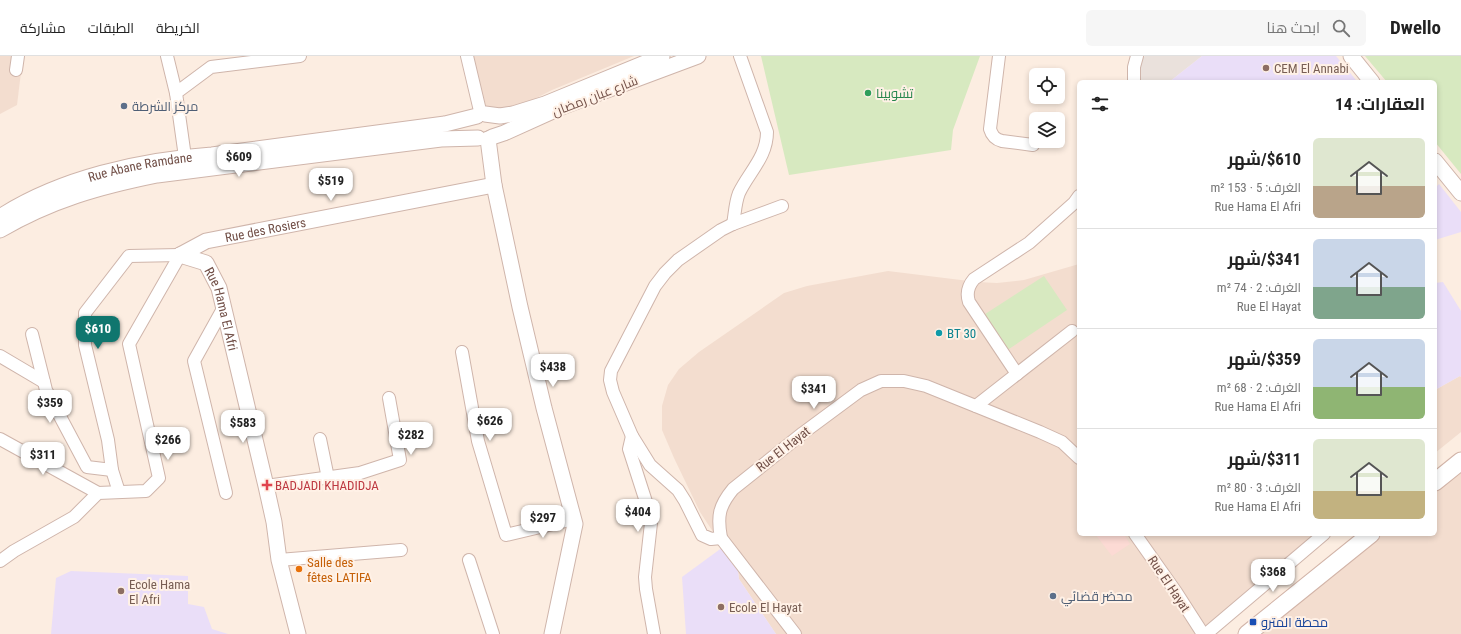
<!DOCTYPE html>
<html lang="ar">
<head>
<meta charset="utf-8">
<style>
  body { margin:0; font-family:"Roboto Condensed",Cairo,sans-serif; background:#f6f6f6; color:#222; direction:rtl; height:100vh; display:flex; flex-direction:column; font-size:15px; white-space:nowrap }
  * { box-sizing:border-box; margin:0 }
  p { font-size:13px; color:#767676 }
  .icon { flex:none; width:22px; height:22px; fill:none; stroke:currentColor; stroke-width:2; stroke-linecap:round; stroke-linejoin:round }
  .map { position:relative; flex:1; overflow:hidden; direction:ltr }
  .panel { position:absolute; left:1077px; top:24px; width:360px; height:456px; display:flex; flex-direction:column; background:#fff; border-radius:6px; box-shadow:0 2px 6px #0003; direction:rtl }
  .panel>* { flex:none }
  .tools { position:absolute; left:1029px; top:12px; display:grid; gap:8px }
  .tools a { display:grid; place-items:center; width:36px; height:36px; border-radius:6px; background:#fff; box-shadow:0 2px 6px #0003; font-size:20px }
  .price { position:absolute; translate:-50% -34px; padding:0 9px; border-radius:8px; background:#fff; color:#222; font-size:13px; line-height:26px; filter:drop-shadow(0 1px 2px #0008) }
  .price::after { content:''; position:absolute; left:50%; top:24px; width:12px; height:9px; margin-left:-6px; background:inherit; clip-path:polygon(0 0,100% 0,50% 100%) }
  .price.active { background:#0f766e; color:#fff }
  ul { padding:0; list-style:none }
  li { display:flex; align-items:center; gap:12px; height:100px; padding:0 12px }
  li+li { border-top:1px solid #e0e0e0 }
  li span { display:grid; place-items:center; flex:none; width:112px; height:80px; border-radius:6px; color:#555 }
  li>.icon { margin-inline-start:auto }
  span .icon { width:48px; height:48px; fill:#fffc; stroke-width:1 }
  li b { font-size:17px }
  h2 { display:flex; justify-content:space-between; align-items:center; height:48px; padding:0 12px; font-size:17px }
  header { display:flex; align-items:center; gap:24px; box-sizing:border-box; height:56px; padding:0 20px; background:#fff; border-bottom:1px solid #e0e0e0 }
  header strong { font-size:19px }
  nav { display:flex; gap:22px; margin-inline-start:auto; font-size:14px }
  .search { width:280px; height:36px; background:#f6f6f6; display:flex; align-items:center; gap:10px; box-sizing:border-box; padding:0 14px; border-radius:6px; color:#767676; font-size:15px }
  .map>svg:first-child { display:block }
  .residential { fill:#f3ddcf }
  .commercial { fill:#fcdad4 }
  .industrial { fill:#eae1dc }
  .education { fill:#eadef8 }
  .green { fill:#d7e9c0 }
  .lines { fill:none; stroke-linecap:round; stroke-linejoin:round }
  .minor-casing { stroke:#cfb5ab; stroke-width:14 }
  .tertiary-casing { stroke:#cfb5ab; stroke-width:17 }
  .secondary-casing { stroke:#d2b4a8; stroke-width:19 }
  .minor { stroke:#fff; stroke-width:12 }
  .tertiary { stroke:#fff; stroke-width:15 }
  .secondary { stroke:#fff; stroke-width:17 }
  .education-dot { fill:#8d6e63; stroke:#fff1e6; stroke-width:1.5 }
  .leisure-dot { fill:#2e9e5b; stroke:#fff1e6; stroke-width:1.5 }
  .service-dot { fill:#5c6f8a; stroke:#fff1e6; stroke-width:1.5 }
  .culture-dot { fill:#0f9aa8; stroke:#fff1e6; stroke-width:1.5 }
  .health-dot { fill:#e0444e; stroke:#fff1e6; stroke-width:1.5 }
  .food-dot { fill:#e8710a; stroke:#fff1e6; stroke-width:1.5 }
  .transit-dot { fill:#1a4fb4; stroke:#fff1e6; stroke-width:1.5 }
  .labels { text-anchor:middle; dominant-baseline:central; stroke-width:4; stroke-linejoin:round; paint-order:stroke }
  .education-label { font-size:13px; fill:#785e54; stroke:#fff1e6; text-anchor:start }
  .leisure-label { font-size:13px; fill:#27864d; stroke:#fff1e6; text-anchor:start }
  .street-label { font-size:13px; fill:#725048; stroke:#fff1e6 }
  .service-label { font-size:13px; fill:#4e5e75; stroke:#fff1e6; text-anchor:start }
  .culture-label { font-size:13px; fill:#0d838f; stroke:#fff1e6; text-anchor:start }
  .health-label { font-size:13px; fill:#be3a42; stroke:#fff1e6; text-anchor:start }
  .food-label { font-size:13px; fill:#c56008; stroke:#fff1e6; text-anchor:start }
  .transit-label { font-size:13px; fill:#164399; stroke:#fff1e6; text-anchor:start }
</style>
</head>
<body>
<header>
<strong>Dwello</strong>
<div class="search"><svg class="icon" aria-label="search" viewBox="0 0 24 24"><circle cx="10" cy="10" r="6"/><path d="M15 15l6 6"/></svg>ابحث هنا</div>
<nav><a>الخريطة</a><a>الطبقات</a><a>مشاركة</a></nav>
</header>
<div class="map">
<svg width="1461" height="578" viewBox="0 0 1461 578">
  <rect width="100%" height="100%" fill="#fcede1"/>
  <g class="residential">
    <path d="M0,0H23L17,49L0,58Z"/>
    <path d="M461,0H634L552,34L515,53H474Z"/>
    <path d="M1079,208V478H1331L1202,578H776L739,523L738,514L700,456L674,402L662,374V350L668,329L679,313L699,296L784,237L807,230L888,215L977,226L997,227L1024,224Z"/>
    <path d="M1460,320L1461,321V376L1435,397V334Z"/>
    <path d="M1461,411V578H1257L1379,478H1435V432Z"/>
  </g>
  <path class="commercial" d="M1095,478H1124L1130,488L1112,500Z"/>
  <path class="industrial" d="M1145,0H1202L1169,26H1137L1138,5Z"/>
  <g class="education">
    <path d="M1202,0H1336L1356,24L1353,26H1169Z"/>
    <path d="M1439,128L1461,156V176L1435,184V132Z"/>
    <path d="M1443,226L1461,255V321L1460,320L1435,334V227Z"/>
    <path d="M723,491L738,514L739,523L776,578H686L682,521Z"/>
    <path d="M71,515L188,520V548L204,551L212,573L228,578H51L56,522Z"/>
  </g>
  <g class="green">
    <path d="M761,0H980L953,74L951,94L789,119Z"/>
    <path d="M1365,0H1461V118L1435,86V26H1387Z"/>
    <path d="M1044,220L1067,254L1006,295L982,260Z"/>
  </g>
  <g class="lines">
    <g class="minor-casing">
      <g id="minor">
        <path d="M167,0L176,37"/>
        <path d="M467,0L481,59"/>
        <path d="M999,0L990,73C992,80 995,83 1002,85L1033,89"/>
        <path d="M16,14L18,0"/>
        <path d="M1134,26V11L1137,0"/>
        <path d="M185,101L176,37L211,11L300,0"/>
        <path d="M733,168C735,158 735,147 739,137C749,116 767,101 767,76L740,0"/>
        <path d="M224,251L194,305L226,437"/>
        <path d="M32,278L46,334L87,411L112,414"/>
        <path d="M462,296L478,385L506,479L574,463"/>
        <path d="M0,300L44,326"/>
        <path d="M1017,318L969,246C966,237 968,230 974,223L1029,187L1074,147L1079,140"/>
        <path d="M976,350L1072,275"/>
        <path d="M632,380L629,393L648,452L651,467L645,521L646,533L654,578"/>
        <path d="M0,383L98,437"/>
        <path d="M320,383L328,422"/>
        <path d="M266,430L360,417L400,404L389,342"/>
        <path d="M119,436L112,414L108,384L85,289V257L129,200L180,199"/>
        <path d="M1135,478L1176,536L1203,578"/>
        <path d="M721,482L711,483L702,479L685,445L678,434L650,409L632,380L613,336L610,324L611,315L655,230L665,217L678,204L721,174L733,168L782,150"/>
        <path d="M279,504L401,494"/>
        <path d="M469,504L493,578"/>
        <path d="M0,505L14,495L74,461L98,437L146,435L159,422L129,288L180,199"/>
        <path d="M795,578L721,482C717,460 719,450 733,433L803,377L861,334L881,325H904L926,330L1040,376L1062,386L1079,402"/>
        <path d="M1206,578L1324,478"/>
      </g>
    </g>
    <g class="tertiary-casing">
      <g id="tertiary">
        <path d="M1351,0L1372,26"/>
        <path d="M485,58L500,60L513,58L545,48L662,0"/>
        <path d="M492,81L504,77L564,50L698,0"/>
        <path d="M488,83L494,129L520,251L544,352L575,468L552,578"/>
        <path d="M1435,105L1461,137"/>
        <path id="s1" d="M0,161C60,122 141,104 212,99L445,68L477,60"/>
        <path d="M0,174C52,144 98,131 157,119L441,83L478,82"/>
        <path id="s2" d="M180,199L206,207L219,232L266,430L274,466L279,504L298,578"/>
        <path id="s3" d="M180,199L206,185L494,129"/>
      </g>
    </g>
    <g class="secondary-casing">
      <g id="secondary">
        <path d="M1435,426L1461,405"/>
        <path d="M1247,578L1371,478"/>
      </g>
    </g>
    <use href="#minor" class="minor"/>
    <use href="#tertiary" class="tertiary"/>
    <use href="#secondary" class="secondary"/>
  </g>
  <g class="education-dot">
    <circle cx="1266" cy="12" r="4"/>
    <circle cx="121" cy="535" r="4"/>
    <circle cx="721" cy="551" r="4"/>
  </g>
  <circle class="leisure-dot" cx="868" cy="37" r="4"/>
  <g class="service-dot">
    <circle cx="124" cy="50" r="4"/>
    <circle cx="1053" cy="540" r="4"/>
  </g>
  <circle class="culture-dot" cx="939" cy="277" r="4"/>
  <path class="health-dot" d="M265 423h4v4h4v4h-4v4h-4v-4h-4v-4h4z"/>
  <circle class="food-dot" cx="299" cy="513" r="4"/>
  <rect class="transit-dot" x="1249" y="562" width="8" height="8" rx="2"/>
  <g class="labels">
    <g class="education-label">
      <text x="1274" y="12">CEM El Annabi</text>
      <text x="129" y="528">Ecole Hama<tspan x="129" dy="15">El Afri</tspan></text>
      <text x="729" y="551">Ecole El Hayat</text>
    </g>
    <g class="leisure-label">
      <text x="876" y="37">تشوبينا</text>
    </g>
    <g class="street-label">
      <text transform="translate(595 40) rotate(-21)">شارع عبان رمضان</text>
      <text stroke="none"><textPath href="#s1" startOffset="150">Rue Abane Ramdane</textPath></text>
      <text stroke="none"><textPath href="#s3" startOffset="90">Rue des Rosiers</textPath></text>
      <text stroke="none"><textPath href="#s2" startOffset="76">Rue Hama El Afri</textPath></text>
      <text transform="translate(783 393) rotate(-38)">Rue El Hayat</text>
      <text transform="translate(1169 528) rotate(56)">Rue El Hayat</text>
    </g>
    <g class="service-label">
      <text x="132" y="50">مركز الشرطة</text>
      <text x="1061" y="540">محضر قضائي</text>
    </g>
    <g class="culture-label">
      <text x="947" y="277">BT 30</text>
    </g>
    <g class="health-label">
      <text x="275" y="429">BADJADI KHADIDJA</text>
    </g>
    <g class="food-label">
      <text x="307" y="506">Salle des<tspan x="307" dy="15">fêtes LATIFA</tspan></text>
    </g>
    <g class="transit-label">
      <text x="1261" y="566">محطة المترو</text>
    </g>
  </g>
</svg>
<div class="tools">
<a><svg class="icon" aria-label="locate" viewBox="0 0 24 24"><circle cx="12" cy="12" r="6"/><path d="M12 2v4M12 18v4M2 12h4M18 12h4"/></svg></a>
<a><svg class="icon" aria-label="layers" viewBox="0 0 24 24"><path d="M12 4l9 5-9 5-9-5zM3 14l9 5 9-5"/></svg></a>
</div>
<b class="price" style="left:239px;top:122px">$609</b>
<b class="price" style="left:331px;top:146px">$519</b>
<b class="price active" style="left:98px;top:294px">$610</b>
<b class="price" style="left:553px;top:332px">$438</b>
<b class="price" style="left:814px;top:354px">$341</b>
<b class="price" style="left:50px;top:368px">$359</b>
<b class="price" style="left:490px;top:386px">$626</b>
<b class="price" style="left:243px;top:388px">$583</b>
<b class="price" style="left:411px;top:400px">$282</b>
<b class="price" style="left:168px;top:405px">$266</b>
<b class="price" style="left:43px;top:420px">$311</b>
<b class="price" style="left:638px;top:477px">$404</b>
<b class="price" style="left:543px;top:483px">$297</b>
<b class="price" style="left:1273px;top:537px">$368</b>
<section class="panel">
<h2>العقارات: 14<svg class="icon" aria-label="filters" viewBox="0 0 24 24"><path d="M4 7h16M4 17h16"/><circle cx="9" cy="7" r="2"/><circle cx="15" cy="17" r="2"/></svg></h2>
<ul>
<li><span style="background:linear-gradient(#dfe7d0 60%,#b9a48a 0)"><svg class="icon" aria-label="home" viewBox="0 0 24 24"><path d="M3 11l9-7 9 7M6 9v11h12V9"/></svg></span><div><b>$610/شهر</b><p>الغرف: 5 · 153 m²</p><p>Rue Hama El Afri</p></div></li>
<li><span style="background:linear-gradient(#c9d6e8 60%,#7fa58c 0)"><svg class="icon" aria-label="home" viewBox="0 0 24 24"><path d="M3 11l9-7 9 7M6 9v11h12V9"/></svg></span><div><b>$341/شهر</b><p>الغرف: 2 · 74 m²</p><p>Rue El Hayat</p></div></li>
<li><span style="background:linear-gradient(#c9d6e8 60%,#8fb573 0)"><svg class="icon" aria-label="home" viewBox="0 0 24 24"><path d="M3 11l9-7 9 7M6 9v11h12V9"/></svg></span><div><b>$359/شهر</b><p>الغرف: 2 · 68 m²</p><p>Rue Hama El Afri</p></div></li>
<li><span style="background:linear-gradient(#dfe7d0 65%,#c2b280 0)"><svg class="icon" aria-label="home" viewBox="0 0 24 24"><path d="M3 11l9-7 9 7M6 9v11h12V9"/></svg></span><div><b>$311/شهر</b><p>الغرف: 3 · 80 m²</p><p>Rue Hama El Afri</p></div></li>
</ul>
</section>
</div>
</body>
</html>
